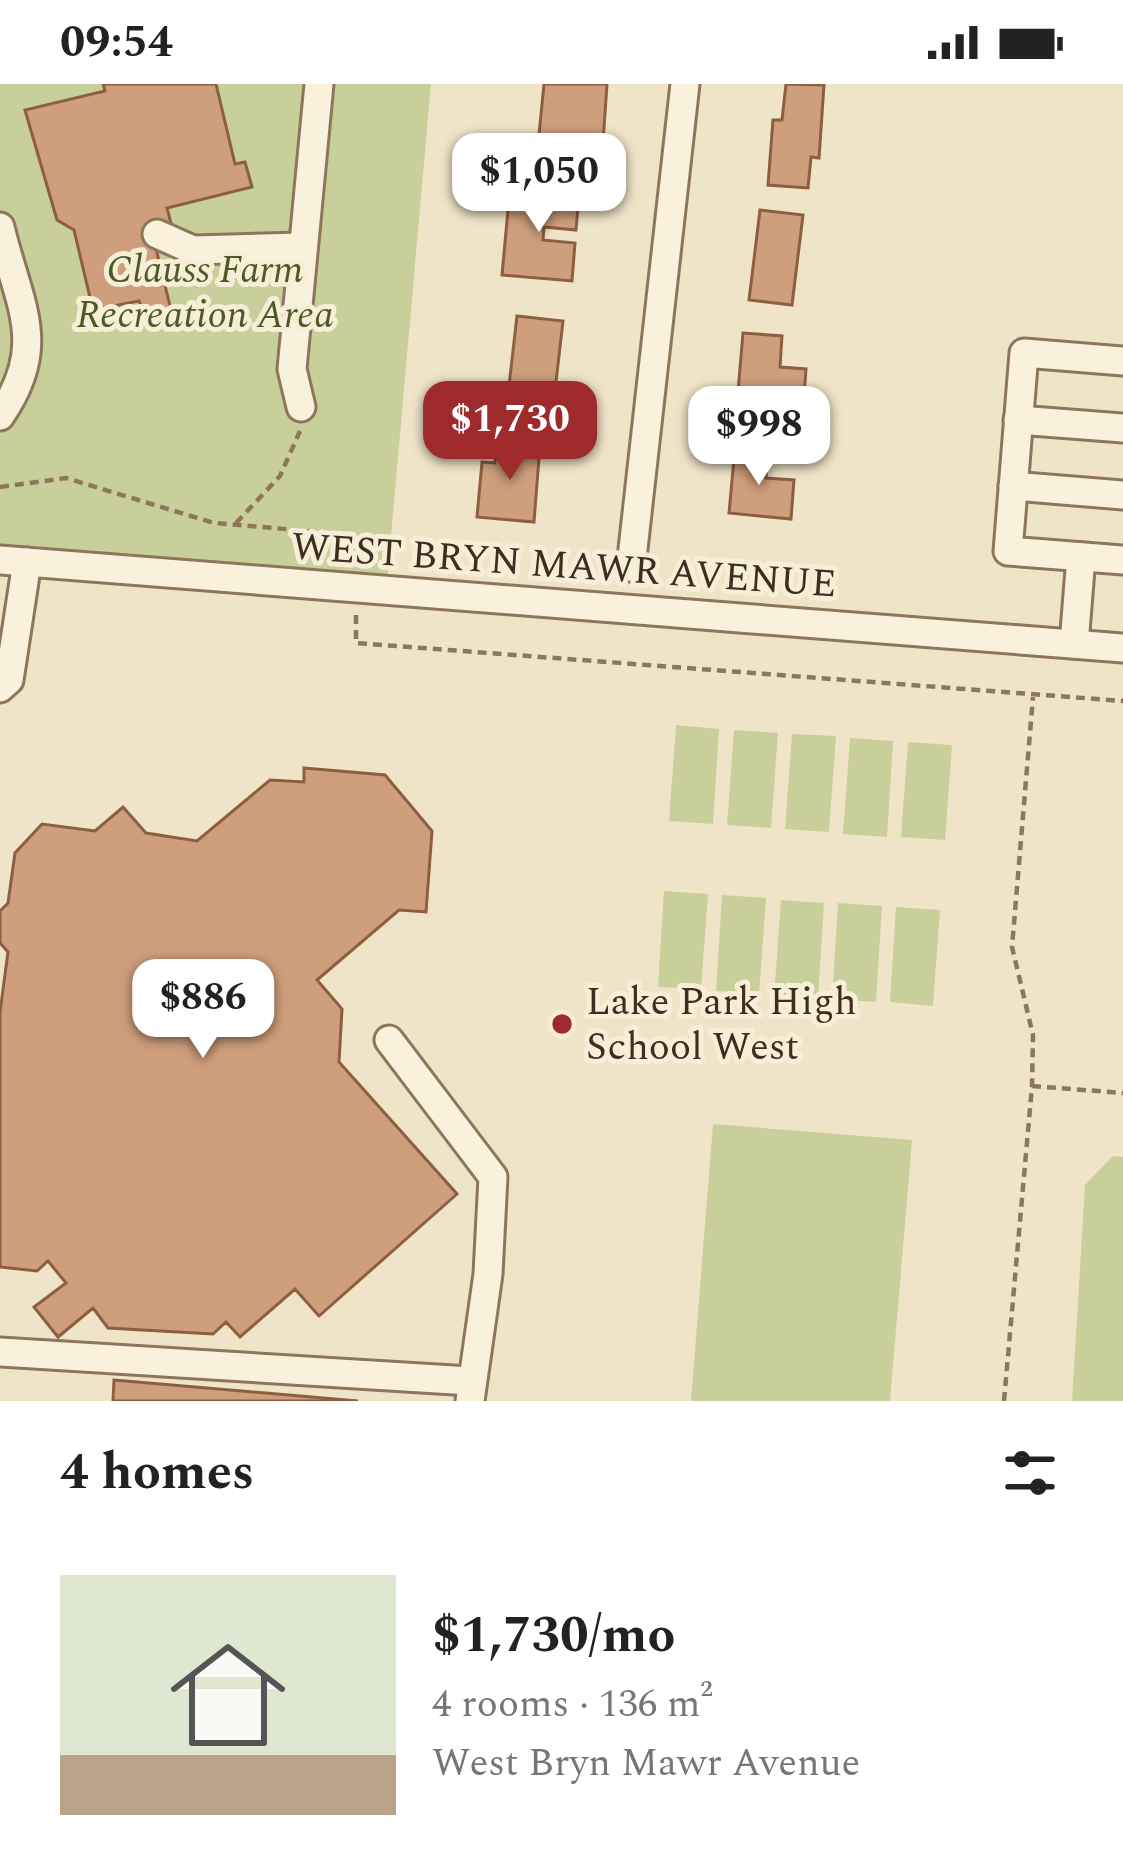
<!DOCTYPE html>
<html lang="en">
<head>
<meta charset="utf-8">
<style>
  body { margin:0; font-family:Spectral,serif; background:#f6f6f6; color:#222; height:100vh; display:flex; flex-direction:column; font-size:45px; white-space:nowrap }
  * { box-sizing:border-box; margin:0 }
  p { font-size:39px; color:#767676 }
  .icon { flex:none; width:66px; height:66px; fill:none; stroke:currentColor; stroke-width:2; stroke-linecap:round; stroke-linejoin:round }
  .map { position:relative; height:1317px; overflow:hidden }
  .drawer { display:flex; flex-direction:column; background:#fff; flex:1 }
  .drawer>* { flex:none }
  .price { position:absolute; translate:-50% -102px; padding:0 27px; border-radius:24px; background:#fff; color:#222; font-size:39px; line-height:78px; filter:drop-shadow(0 3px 6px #0008) }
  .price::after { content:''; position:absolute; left:50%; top:72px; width:36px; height:27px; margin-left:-18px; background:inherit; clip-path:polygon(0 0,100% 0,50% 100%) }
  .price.current { background:#9e2a2b; color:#fff }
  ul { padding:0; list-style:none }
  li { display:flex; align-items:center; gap:36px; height:300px; padding:0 60px }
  li span { display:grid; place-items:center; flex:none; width:336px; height:240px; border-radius:0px; color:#555 }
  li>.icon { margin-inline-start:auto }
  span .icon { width:144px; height:144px; fill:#fffc; stroke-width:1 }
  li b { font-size:51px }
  h2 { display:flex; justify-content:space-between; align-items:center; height:144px; padding:0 60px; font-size:51px }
  .status { display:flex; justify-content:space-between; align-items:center; height:84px; padding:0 60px; background:#fff; direction:ltr }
  .status svg { height:33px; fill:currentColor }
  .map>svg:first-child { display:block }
  .green { fill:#c9cf9b }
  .building { fill:#cf9f7d; stroke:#8d5f41; stroke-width:3 }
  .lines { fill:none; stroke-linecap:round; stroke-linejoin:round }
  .minor-casing { stroke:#8d765c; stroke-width:33 }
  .path { stroke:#8d765c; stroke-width:4.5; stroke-dasharray:9 6; stroke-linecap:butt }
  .minor { stroke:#faf1dc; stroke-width:27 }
  .poi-dot { fill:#9e2a2b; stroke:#f7eed8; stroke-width:4.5 }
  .labels { text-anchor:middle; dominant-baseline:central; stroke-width:10; stroke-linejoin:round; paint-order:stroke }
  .park-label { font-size:39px; font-style:italic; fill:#4d5a26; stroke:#f7eed8 }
  .street-label { font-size:39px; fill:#3d2e20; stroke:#f7eed8 }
  .poi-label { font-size:39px; fill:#3d2e20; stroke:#f7eed8; text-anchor:start }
</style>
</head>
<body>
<div class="status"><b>09:54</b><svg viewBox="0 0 49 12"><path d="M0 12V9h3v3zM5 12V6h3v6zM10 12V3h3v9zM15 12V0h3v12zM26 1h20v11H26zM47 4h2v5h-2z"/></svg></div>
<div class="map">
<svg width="1123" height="1317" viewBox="0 0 1123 1317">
  <rect width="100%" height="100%" fill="#f0e4c8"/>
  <g class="green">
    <path d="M0,0H431L386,509L0,476Z"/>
    <path d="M676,641L719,645L713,740L669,737Z"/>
    <path d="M734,646L778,649L771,744L727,741Z"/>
    <path d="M792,650L836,652L829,748L785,745Z"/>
    <path d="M850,654L893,657L887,753L843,750Z"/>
    <path d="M908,658L952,661L945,756L901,753Z"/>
    <path d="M664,807L708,810L701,905L658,903Z"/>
    <path d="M722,811L766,814L759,910L716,907Z"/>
    <path d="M781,816L824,819L818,914L774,912Z"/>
    <path d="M838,819L882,822L876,918L832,915Z"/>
    <path d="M896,823L940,826L933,922L890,918Z"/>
    <path d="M713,1040L912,1056L890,1317H691Z"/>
    <path d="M1113,1072L1123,1073V1317H1072L1085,1101Z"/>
  </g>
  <g class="building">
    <path d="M103,0H216L235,80L245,78L252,103L167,124L172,143L152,148L172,230L146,235L139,217L93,226L74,146L57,136L25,26L105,7Z"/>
    <path d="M544,0H607L601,88L536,81Z"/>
    <path d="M786,0L824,1L819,74L811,73L808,104L768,101L773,36H782Z"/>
    <path d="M510,104L579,111L576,146L544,143L543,156L575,159L572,197L502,191Z"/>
    <path d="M760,126L803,131L792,221L749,216Z"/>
    <path d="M517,232L563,237L553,324L507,319Z"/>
    <path d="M743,249L782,252L780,283L806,285L804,313L777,311L775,334L736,331Z"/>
    <path d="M497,358L540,361L534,438L477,433L482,378L495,379Z"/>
    <path d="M735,364L768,367L766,394L794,396L791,435L729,429Z"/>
    <path d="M304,684L385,691L432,747L426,828L399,826L317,896L342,925L339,978L457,1110L319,1232L295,1205L240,1253L226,1238L213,1250L108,1244L93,1224L58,1253L34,1223L66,1199L48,1177L37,1187L0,1183V928L8,868L0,859V827L8,819L15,769L42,740L95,747L123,723L146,749L197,757L270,696L304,698Z"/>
    <path d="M114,1296L358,1317H113Z"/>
  </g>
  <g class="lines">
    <g class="minor-casing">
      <g id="minor">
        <path d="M0,143C18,220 50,260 0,332"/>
        <path d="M157,150L193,166L300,163"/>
        <path d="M1123,277L1024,269L1008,467L1123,476"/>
        <path d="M301,323L292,285L319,0"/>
        <path d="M1018,336L1123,344"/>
        <path d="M1013,402L1123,411"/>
        <path d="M0,476L1123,564"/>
        <path d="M631,483L685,0"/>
        <path d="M1074,560L1081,473"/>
        <path d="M0,604L9,596L27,478"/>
        <path d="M389,956L493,1093L488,1190L470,1317"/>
        <path d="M0,1268L470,1297"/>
      </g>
    </g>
    <g class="path">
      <path d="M0,403L66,394L214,439L344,450L360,457L359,477"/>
      <path d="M236,439L280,392L300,347"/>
      <path d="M356,531V559L1123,617"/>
      <path d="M1032,1002L1123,1009"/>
      <path d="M1004,1317L1032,1002L1033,951L1012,863L1033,613"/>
    </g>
    <use href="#minor" class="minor"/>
  </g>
  <circle class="poi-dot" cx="562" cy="940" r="12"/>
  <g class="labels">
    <g class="park-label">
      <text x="205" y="186">Clauss Farm<tspan x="205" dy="45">Recreation Area</tspan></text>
    </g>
    <g class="street-label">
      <text transform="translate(564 482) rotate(4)">WEST BRYN MAWR AVENUE</text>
    </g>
    <g class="poi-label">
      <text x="586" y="918">Lake Park High<tspan x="586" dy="45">School West</tspan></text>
    </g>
  </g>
</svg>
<b class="price" style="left:539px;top:151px">$1,050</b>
<b class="price current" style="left:510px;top:399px">$1,730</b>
<b class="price" style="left:759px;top:404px">$998</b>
<b class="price" style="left:203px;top:977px">$886</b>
</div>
<section class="drawer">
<h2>4 homes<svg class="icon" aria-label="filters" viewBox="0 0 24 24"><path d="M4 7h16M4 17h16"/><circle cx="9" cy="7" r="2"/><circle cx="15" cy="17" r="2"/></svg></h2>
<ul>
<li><span style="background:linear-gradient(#dfe7d0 75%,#b9a48a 0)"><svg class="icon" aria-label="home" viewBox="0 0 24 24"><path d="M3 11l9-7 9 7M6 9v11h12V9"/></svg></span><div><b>$1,730/mo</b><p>4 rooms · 136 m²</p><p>West Bryn Mawr Avenue</p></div></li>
</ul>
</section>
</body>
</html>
